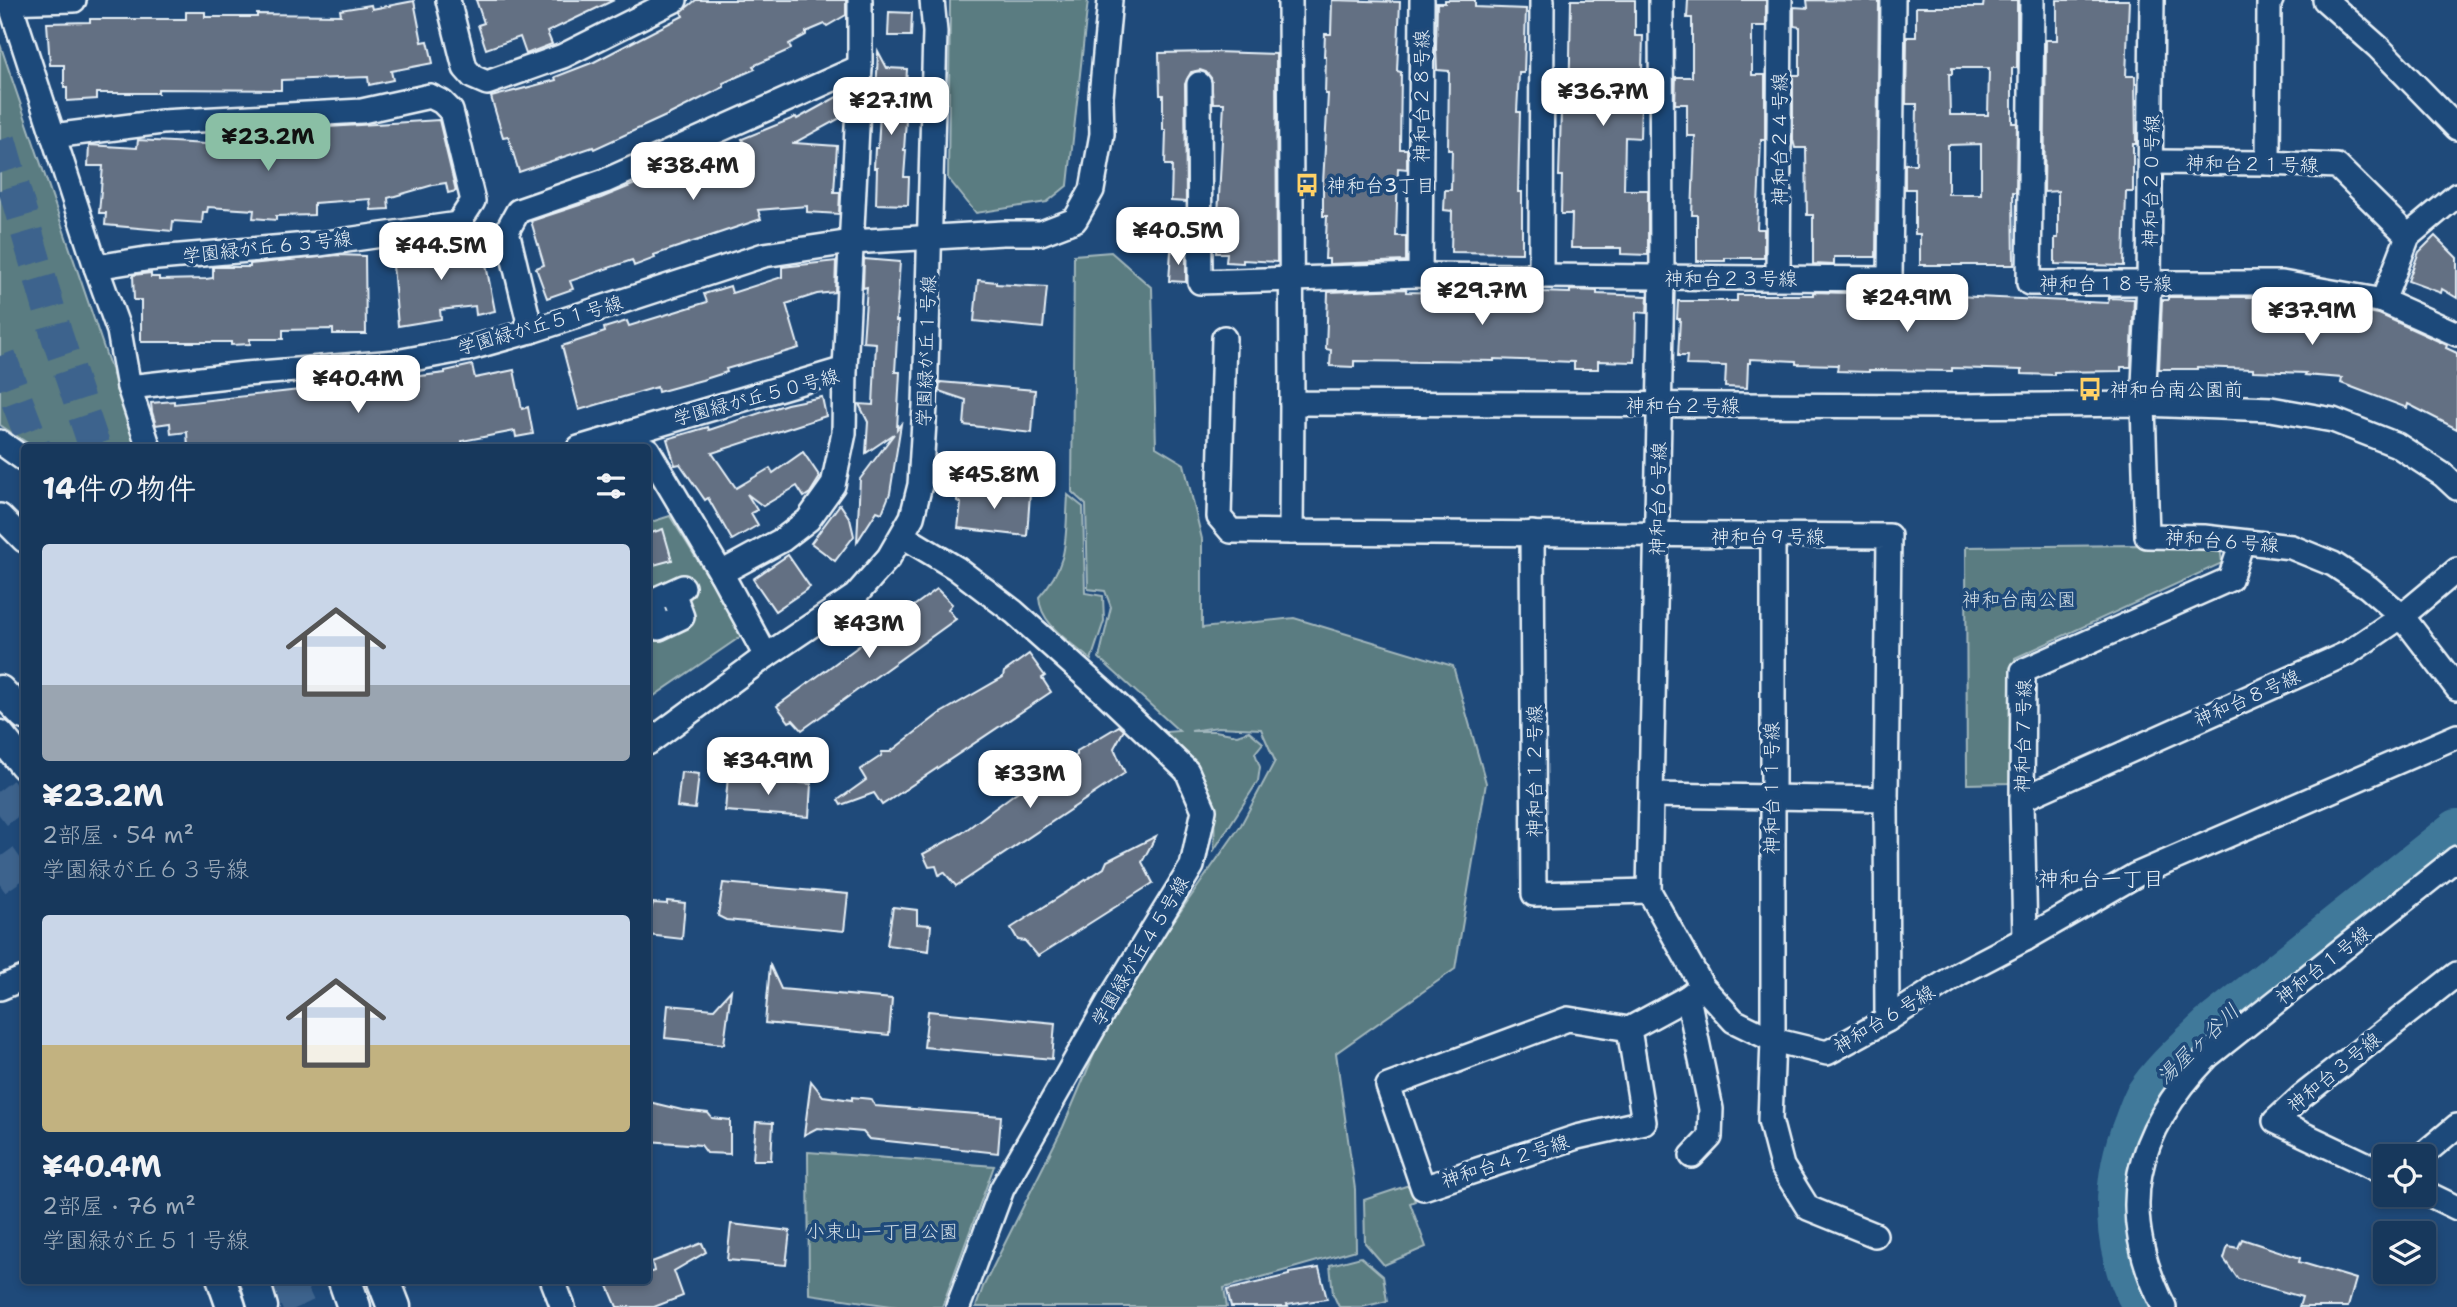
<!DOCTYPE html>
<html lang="ja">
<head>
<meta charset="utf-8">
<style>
  body { margin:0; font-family:"Shantell Sans","Klee One",sans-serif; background:#203f62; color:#f1f3f6; height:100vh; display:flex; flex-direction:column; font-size:26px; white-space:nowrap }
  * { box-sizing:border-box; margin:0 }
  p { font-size:23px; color:#9eacbb }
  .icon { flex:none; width:38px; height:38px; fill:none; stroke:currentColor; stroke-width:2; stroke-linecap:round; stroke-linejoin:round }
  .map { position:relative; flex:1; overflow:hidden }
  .side { position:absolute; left:21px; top:444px; width:630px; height:840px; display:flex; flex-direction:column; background:#17385c; border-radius:7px; box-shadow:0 4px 10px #0003,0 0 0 2px #365272 }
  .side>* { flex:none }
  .controls { position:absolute; left:2373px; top:1144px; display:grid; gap:14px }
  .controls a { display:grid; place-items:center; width:63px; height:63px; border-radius:7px; background:#17385c; box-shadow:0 4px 10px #0003,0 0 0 2px #365272; font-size:35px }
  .price { position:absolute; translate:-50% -60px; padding:0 16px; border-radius:14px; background:#fff; color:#222; font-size:23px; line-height:46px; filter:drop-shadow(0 2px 4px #0008) }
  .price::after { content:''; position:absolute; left:50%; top:42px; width:21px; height:16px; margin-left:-10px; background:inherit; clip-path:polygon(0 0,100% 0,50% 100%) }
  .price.current { background:#8abfa5; color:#111 }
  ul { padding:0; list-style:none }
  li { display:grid; align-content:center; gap:14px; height:371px; padding:0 21px }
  li span { display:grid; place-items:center; height:217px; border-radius:7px; color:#555 }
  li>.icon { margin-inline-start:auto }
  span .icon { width:126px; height:126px; fill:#fffc; stroke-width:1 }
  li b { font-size:30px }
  h2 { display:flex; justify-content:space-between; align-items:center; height:84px; padding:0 21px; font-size:30px }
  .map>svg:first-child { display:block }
  .green { fill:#5a7c81; stroke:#a1b6bc; stroke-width:2 }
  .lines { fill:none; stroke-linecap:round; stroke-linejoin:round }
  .river { stroke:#41799a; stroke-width:40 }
  .building { fill:#647083; stroke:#e8f1f8; stroke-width:2; fill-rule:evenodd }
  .highway-tunnel { stroke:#3d638d; stroke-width:32; stroke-dasharray:32 16; stroke-linecap:butt }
  .minor-casing { stroke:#e8f1f8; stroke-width:28 }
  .major-casing { stroke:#e8f1f8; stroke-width:33 }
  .highway-casing { stroke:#e8f1f8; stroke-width:37 }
  .minor { stroke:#1f4a7a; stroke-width:23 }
  .major { stroke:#1f4a7a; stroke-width:28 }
  .highway { stroke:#1f4a7a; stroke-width:32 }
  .labels { text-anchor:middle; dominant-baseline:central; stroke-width:7; stroke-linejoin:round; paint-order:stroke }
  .street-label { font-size:19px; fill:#e8f1f8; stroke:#1f4a7a }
  .poi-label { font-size:19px; fill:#e8f1f8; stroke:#1f4a7a; text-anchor:start }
  .park-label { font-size:19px; fill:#d3dfe6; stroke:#1f4a7a }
  .neighbourhood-label { font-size:21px; fill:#e8f1f8; stroke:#1f4a7a }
  .water-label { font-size:21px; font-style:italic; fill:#cfdfea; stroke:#1f4a7a }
</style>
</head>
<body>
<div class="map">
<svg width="2457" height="1307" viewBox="0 0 2457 1307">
  <rect width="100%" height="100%" fill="#1f4a7a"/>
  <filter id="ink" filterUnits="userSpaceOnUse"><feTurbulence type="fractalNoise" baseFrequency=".0143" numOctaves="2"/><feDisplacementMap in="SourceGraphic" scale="14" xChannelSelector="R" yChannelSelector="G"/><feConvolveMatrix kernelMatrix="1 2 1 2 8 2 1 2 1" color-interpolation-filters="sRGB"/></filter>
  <g filter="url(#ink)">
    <g class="green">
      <path d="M950,0H1088L1068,185L1047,202L976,213L948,178Z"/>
      <path d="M0,44L138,448H35L0,425Z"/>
      <path d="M1111,252L1152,288L1156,447L1184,464L1202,539V628L1294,618L1453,666L1486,783L1455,969L1336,1053L1355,1189L1356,1250L1224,1288L1227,1307H976L983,1287L1063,1127L1101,1038L1145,962L1241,825L1275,761L1261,729L1218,727L1191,731H1215L1237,735L1249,731L1263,743L1255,753L1260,767L1258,781L1214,850C1217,791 1208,773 1165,732L1179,731L1099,658L1111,607L1105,591L1088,589L1086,505L1072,492L1074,255Z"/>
      <path d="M1068,495L1083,507L1085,593L1103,596L1104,621L1091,660C1072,643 1040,625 1039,597C1070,563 1065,539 1068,495Z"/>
      <path d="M670,516L740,628V637L648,700V523Z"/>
      <path d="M2137,545L2220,547L2222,563L2015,658L2011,783L1967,784L1966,547Z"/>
      <path d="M808,1152L994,1166L942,1307H898L809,1294Z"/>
      <path d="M1409,1185L1415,1201L1410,1203L1426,1247L1384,1265L1365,1243L1364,1200Z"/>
      <path d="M1361,1257L1383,1276L1387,1301L1362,1307H1339L1333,1294L1330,1265Z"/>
    </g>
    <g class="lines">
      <path class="river" d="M2143,1307C2110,1250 2110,1181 2134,1122C2137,1114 2140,1105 2144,1097C2161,1070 2187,1048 2209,1027L2457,829"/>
    </g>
    <g class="building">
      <path d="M476,0H614L547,32L552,44L526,54L520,37L486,49L478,25L484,23Z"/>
      <path d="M696,0H846V15L827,26L825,24L806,32V35L789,44L791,49L753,66L755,69L723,83L724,87L666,116L594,149L593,147L519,172L508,136L503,137L491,97L556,80L555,77L594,62L683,16L681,12Z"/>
      <path d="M1332,0L1400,2L1397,71L1401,72L1400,149H1407V169L1398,168L1396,236H1406V261L1329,264V259H1325L1327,216H1323V183L1328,94H1325L1326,56H1324L1325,34H1331Z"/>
      <path d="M1445,0H1475V7L1526,9L1524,73H1519L1517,112H1520L1518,192H1522V253L1451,252L1452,211L1444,210L1445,190H1451L1452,150H1448L1449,71L1437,70L1436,48L1437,3H1445Z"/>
      <path d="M1571,0H1635V36H1643L1640,138L1625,137L1624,190H1648V255L1621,254V248H1571L1572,214H1561L1562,176H1559L1561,112L1569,113Z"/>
      <path d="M1688,0H1766V26H1752V75H1765V140H1761L1757,229H1764V258H1725V261H1697V215H1692L1695,136H1687V104H1675L1676,77H1692V18H1687Z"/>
      <path d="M1807,0L1879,1L1876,257H1834V265L1813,264V215H1807L1806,148H1795L1793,140V75H1800V27L1794,26V7L1808,8Z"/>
      <path d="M1984,0H2017V68H2012V123H2017L2016,192H2013L2014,265H1920V234H1915V189H1905V164H1916L1917,104H1906L1907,37H1916V7H1983ZM1952,68H1989L1988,115H1950L1949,74H1952ZM1981,144V194H1948V145Z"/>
      <path d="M2057,0H2129L2126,76H2135L2136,144H2133V192H2126L2124,266L2055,264V238H2058V191L2044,192L2046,40H2057Z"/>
      <path d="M414,1L422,42L428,41L433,63L391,71L393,80L369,85L368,77L281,80V90L158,89V93H97V99L67,101V88H64V65H50L47,23L90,22V19H186V12H205V17H257V14L341,15L340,10L371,5L372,9Z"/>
      <path d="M889,12L912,13L911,36H888Z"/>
      <path d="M878,51L887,68L907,69L904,120H906L904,150H906L904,177H909L908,205L876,204L877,168H874L875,148H878L881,94L876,97Z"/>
      <path d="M1215,52L1276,54L1277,262L1243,260V263L1226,262L1227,253H1216L1224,103H1213L1211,78L1206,72L1200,70L1191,72L1185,84L1186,202L1171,201L1172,165H1165L1166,130H1163V95H1160L1159,53Z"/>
      <path d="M844,93V116L794,143L837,146L834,192H840L839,214L807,212V206L758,210L761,219L654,255L655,258L634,266L632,260L570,281L573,289L547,298L536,268L544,265L531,221L601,198L662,173L663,177L695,162L697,166L745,145L742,139L796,117L797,119Z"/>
      <path d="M439,120L456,191L448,193L446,183L433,185L388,198L389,209L371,210L370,199L314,203V215L276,216V220L253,218L254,210L208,207L207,212H203L202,223L173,221L172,231L105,225L106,213H99L103,166H88L89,145L137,148L138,140L206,144L207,134L212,133L261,135V139L296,140V129Z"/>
      <path d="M2435,236L2457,258V298L2442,289L2441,293L2408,281L2419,252Z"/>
      <path d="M481,239L495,311L476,315L475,306L440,310L441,319L398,326L392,253L461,246V242Z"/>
      <path d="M1171,251L1186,252V282L1169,281Z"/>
      <path d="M338,255L365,256L366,334H333V329L283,330V339H250V344L231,345V342H141V300H134L133,275L151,273V277H159V280L206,279L213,278V267H250V264Z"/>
      <path d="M864,259L900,262L896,321H898L895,372H900L897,429L901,424L890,493L882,513L877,511L857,542L860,479L894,434L866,453L868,422L859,404L873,405L876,343L863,342L867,287L863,288Z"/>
      <path d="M836,261L835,292L817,294L786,304L799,348L726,369L727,372L702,380L658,392L657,387L579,410L562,346L605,332L604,328L627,321L629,326L707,302L704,294L730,286L732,293L782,277V267Z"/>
      <path d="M978,280L996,282V284L1047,287L1043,328L974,321Z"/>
      <path d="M1406,289V292L1451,293V289L1570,293V290L1597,291V294L1648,296L1647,313L1636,312L1635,362L1598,361V369H1574V362L1494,359V361L1429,360V362L1354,361V367L1330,366L1331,350L1326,349L1328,292Z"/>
      <path d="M1813,292L1848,293L1847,299L1913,301V294L2108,303L2109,298L2134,299L2131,367H2121V371L2054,372V375L2022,374V370L1952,368V371L1869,370V372L1837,371L1838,365L1796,364V361L1750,359V363H1748L1747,388L1725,387L1726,366L1686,365L1687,356H1678L1680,319H1677L1678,301H1737V295H1813Z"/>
      <path d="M2168,297H2281L2379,314L2447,345L2446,348L2457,353V429L2408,404L2407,408L2341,383L2342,378L2305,375L2306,373L2253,371V369L2197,367V369H2159L2162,300H2168Z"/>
      <path d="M472,365L475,378L514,370L522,409L528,407L533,434L516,437L515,431L462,441L463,448H188L187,432L171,434L170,423L156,425L152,412L151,403L174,401V404L362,383L445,373V371Z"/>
      <path d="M940,382L1035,390L1032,433L964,425L966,400L939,391Z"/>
      <path d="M822,397L826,416L712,453L736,488L770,468L773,473L803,452L820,477L810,493L804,497L797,486L763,506L747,494L757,510L751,513L758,525L732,540L708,498L705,500L680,464L675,465L667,439L708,427L709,430L787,404Z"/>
      <path d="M958,487L997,488L999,491L1030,494L1027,536L958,528L961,503L957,501Z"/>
      <path d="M840,504L850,519L854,536L835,561L811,543Z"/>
      <path d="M663,529L672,560L650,566L648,557V534Z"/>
      <path d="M788,555L810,587L775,611L753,579Z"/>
      <path d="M937,589L952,604L948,609L956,619L802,730L793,720L789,722L777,706Z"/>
      <path d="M1029,654L1045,676L1042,678L1051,692L882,805L874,793L841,805L838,800L866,780L860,770L881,756L882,752H890L939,714L1003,677L1004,672Z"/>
      <path d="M1119,726L1124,730L1114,748L1125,773L956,886L944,872L939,875L936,866L929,867L923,854L962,833L1014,794L1077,755V751Z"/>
      <path d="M681,772L699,774L695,809L677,807Z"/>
      <path d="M728,776L811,784L809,817L725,811Z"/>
      <path d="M1156,836L1142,862L1153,883L1038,956L1025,941L1018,940L1011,928L1104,868L1107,861Z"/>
      <path d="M723,883L848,894L844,931L726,920L718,916Z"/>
      <path d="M667,901L685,903L682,939L648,935V910H651L653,903L667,904Z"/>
      <path d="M893,907L917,910V924L931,925L929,951L887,945Z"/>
      <path d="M770,965L781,989L892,999L889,1035L765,1023Z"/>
      <path d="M731,990L724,1044L665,1038L668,1005L714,1009Z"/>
      <path d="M928,1011L1055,1023L1052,1059L924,1047Z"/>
      <path d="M811,1081L823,1096L852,1100V1097L871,1099L875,1106L1001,1116L998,1153L869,1139L863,1132L817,1128L804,1135Z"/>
      <path d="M649,1102L682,1110L708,1113L712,1118L730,1120V1154L707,1153L701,1145L648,1141Z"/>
      <path d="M756,1122L773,1123L771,1160H753Z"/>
      <path d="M731,1224L790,1231L786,1265L727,1260Z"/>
      <path d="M2242,1239L2300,1258L2299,1262L2356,1279L2348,1307H2299L2302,1297L2238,1279L2224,1259L2228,1246L2238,1248Z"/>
      <path d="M702,1243L706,1252L674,1271L683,1296L654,1307H617L606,1281H648V1273L654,1271L652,1262Z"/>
      <path d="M1319,1268L1327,1299L1287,1305L1288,1307H1231L1227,1290L1289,1275V1273Z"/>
    </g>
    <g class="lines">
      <g class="highway-tunnel">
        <path d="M0,140L57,336L95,448"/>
        <path d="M0,356L35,448"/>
        <path d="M0,790L24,821"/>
        <path d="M0,857L24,891"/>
        <path d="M287,1281L299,1307"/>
      </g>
      <g class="minor-casing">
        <g id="minor">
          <path d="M9,0L96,267L119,331L129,387L245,374L396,362L467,349L531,331L764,255L851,242L1003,233H1041L1075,220L1092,190L1102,134L1101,97L1110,0"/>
          <path d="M448,0L465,68L473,77L487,83L563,56L675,0"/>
          <path d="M1290,0L1292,403L1959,406L2143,404L2271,409L2333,420L2397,445L2443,475L2457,488"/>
          <path d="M1661,0L1662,278L1649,891L1702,986L1734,1021L1773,1040L1827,1053L1887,1020L1960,973L2025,939L2136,875L2457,736"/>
          <path d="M2032,0L2029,283H2282L2383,301L2457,334"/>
          <path d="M2152,0L2149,283L2143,404L2147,536L2204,537L2291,547L2333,564L2368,587L2402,616L2457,688"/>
          <path d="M2325,0L2378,47L2457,128"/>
          <path d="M0,2L74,0"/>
          <path d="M1199,84L1200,282L1420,275L1890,279L1893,0"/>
          <path d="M53,136L162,122L362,111L430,96L442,102L451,111L473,201L458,224L319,244L146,259L96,267"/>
          <path d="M2152,162L2268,163L2337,166L2408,236"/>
          <path d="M2268,163L2269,3L2271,0"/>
          <path d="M1420,275L1422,0"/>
          <path d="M1541,276L1542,0"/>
          <path d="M1778,277L1780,0"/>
          <path d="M2383,301L2408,236L2457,195"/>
          <path d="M531,331L507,231L518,211L605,181L860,67"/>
          <path d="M1224,338L1219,517L1231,531L1291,532"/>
          <path d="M845,369L860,67V0"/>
          <path d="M129,387L149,448"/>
          <path d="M1292,403L1291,532L1889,536L1886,799L1887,1020"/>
          <path d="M0,442L24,459"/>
          <path d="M579,448L845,369L844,433L833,485L808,520L782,540L721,573"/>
          <path d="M648,450L721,573L766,656"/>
          <path d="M0,516L24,540"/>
          <path d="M1532,533L1534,894L1649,891"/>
          <path d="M903,536L956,568L1014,612L1107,695L1187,771L1204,810L1192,866L1112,996L1002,1189L958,1307"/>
          <path d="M1773,536V1040L1770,1120L1782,1166L1808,1208L1875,1235"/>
          <path d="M673,592L682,617L659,628L650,602L683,587"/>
          <path d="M648,743L766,656L855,596L889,557L912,517L920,485L925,406L935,32L932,0"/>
          <path d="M1652,795L1886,799"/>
          <path d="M2022,799L2348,653L2402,616L2457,570"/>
          <path d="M2025,939L2022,799L2023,671L2230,579L2242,542"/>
          <path d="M0,988L24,978"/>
          <path d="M1688,997L1711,1109L1710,1137L1692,1156"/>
          <path d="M1629,1029L1568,1019L1388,1086L1423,1188L1577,1137L1644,1122L1629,1029L1688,997L1702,986"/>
          <path d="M2420,1157L2457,1126"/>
          <path d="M2385,1173L2275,1121L2301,1097L2457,974"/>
          <path d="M2424,1192L2457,1208"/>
          <path d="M553,1281L563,1307"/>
          <path d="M2164,1307C2115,1209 2134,1133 2208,1056L2457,858"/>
        </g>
      </g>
      <g class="major-casing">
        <g id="major">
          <path d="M0,690L24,715"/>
          <path d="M0,735L24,765"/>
          <path d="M222,1281L231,1307"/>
          <path d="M255,1281L263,1307"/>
        </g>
      </g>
      <g class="highway-casing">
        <g id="highway">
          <path d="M345,1281L354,1307"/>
          <path d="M384,1281L394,1307"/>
        </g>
      </g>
      <use href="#minor" class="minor"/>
      <use href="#major" class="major"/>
      <use href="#highway" class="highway"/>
    </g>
  </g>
  <defs>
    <g id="bus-bare" transform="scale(1.89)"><path d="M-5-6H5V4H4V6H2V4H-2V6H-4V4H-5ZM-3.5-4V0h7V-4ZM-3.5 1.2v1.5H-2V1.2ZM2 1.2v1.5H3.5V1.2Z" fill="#ffd166" stroke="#1f4a7a" stroke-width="2.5" paint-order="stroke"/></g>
  </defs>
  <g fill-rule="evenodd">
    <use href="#bus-bare" x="1307" y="185"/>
    <use href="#bus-bare" x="2090" y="389"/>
  </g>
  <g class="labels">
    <g class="street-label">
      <text transform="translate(1421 96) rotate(-90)">神和台２８号線</text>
      <text transform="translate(1779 139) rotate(-90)">神和台２４号線</text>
      <text transform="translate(2252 164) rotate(1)">神和台２１号線</text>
      <text transform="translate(2151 181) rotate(-89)">神和台２０号線</text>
      <text transform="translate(267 247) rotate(-6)">学園緑が丘６３号線</text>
      <text x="1731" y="278">神和台２３号線</text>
      <text x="2106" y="283">神和台１８号線</text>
      <text transform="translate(540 325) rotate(-16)">学園緑が丘５１号線</text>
      <text transform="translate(926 351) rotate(-88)">学園緑が丘１号線</text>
      <text transform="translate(756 397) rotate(-15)">学園緑が丘５０号線</text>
      <text x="1683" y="405">神和台２号線</text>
      <text transform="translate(1658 499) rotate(-89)">神和台６号線</text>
      <text x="1768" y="536">神和台９号線</text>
      <text transform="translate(2222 541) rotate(4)">神和台６号線</text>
      <text transform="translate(2247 698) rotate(-24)">神和台８号線</text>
      <text transform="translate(2023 736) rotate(-89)">神和台７号線</text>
      <text transform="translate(1534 771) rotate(-90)">神和台１２号線</text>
      <text transform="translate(1771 788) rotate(-90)">神和台１１号線</text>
      <text transform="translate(1140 951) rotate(-59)">学園緑が丘４５号線</text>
      <text transform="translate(2323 965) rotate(-38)">神和台１号線</text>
      <text transform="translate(1884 1019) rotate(-31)">神和台６号線</text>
      <text transform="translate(2334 1072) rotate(-39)">神和台３号線</text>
      <text transform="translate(1505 1161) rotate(-18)">神和台４２号線</text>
    </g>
    <g class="poi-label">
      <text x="1327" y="185">神和台3丁目</text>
      <text x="2110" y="389">神和台南公園前</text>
    </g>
    <g class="park-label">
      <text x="2019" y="599">神和台南公園</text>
      <text x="882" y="1231">小束山一丁目公園</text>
    </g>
    <g class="neighbourhood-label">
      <text x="2101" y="879">神和台一丁目</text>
    </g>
    <g class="water-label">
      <text transform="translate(2198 1044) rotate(-44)">湯屋ヶ谷川</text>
    </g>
  </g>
</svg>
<div class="controls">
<a><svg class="icon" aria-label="locate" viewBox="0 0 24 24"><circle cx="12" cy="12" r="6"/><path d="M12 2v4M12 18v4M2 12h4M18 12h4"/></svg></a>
<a><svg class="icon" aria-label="layers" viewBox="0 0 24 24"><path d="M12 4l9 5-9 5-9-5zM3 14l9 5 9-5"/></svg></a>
</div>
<b class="price" style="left:1603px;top:128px">¥36.7M</b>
<b class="price" style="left:891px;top:137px">¥27.1M</b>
<b class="price current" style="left:268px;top:173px">¥23.2M</b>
<b class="price" style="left:693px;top:202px">¥38.4M</b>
<b class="price" style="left:1178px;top:267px">¥40.5M</b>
<b class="price" style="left:441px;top:282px">¥44.5M</b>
<b class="price" style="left:1482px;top:327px">¥29.7M</b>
<b class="price" style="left:1907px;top:334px">¥24.9M</b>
<b class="price" style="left:2312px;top:347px">¥37.9M</b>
<b class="price" style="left:358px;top:415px">¥40.4M</b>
<b class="price" style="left:994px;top:511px">¥45.8M</b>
<b class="price" style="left:869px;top:660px">¥43M</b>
<b class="price" style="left:768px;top:797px">¥34.9M</b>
<b class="price" style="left:1030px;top:810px">¥33M</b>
<section class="side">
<h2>14件の物件<svg class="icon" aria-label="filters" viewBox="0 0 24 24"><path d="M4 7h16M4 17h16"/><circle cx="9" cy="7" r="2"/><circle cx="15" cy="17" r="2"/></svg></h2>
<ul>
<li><span style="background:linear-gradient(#c9d6e8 65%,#9aa5b1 0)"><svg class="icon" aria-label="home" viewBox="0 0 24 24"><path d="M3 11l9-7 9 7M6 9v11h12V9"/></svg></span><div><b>¥23.2M</b><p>2部屋 · 54 m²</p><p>学園緑が丘６３号線</p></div></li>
<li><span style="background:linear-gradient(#c9d6e8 60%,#c2b280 0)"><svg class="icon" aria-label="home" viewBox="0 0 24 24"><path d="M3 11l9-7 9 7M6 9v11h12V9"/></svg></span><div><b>¥40.4M</b><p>2部屋 · 76 m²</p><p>学園緑が丘５１号線</p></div></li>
</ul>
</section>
</div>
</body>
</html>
